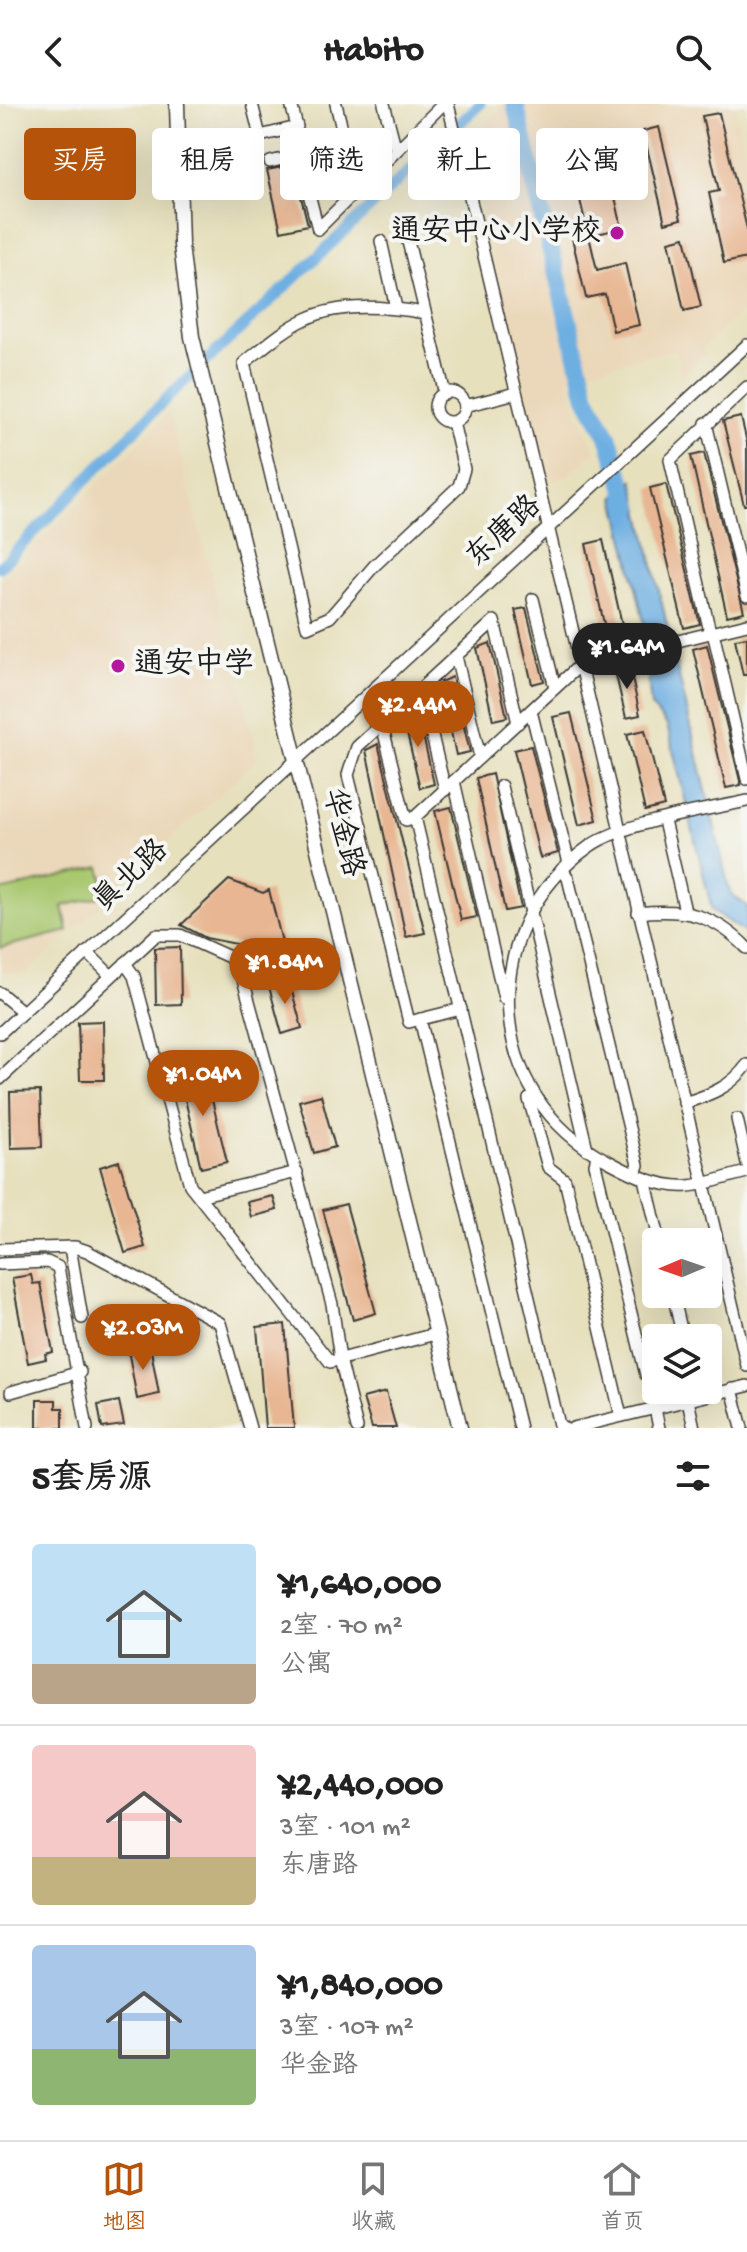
<!DOCTYPE html>
<html lang="zh">
<head>
<meta charset="utf-8">
<style>
  body { margin:0; font-family:"Gochi Hand","LXGW WenKai TC",sans-serif; background:#f6f6f6; color:#222; height:100vh; display:flex; flex-direction:column; font-size:30px; white-space:nowrap }
  * { box-sizing:border-box; margin:0 }
  p { font-size:26px; color:#767676 }
  .icon { flex:none; width:44px; height:44px; fill:none; stroke:currentColor; stroke-width:2; stroke-linecap:round; stroke-linejoin:round }
  .map { position:relative; height:1324px; overflow:hidden }
  .panel { display:flex; flex-direction:column; background:#fff; flex:1 }
  .panel>* { flex:none }
  .banner { position:absolute; left:24px; top:24px; width:700px; height:72px; display:flex; gap:16px }
  .needle { width:52px; rotate:268deg }
  .controls { position:absolute; left:642px; top:1124px; display:grid; gap:16px }
  .controls a { display:grid; place-items:center; width:80px; height:80px; border-radius:8px; background:#fff; box-shadow:0 8px 32px #0002; font-size:40px }
  .price { position:absolute; translate:-50% -68px; padding:0 18px; border-radius:28px; background:#b45309; color:#fff; font-size:26px; line-height:52px; filter:drop-shadow(0 2px 4px #0008) }
  .price::after { content:''; position:absolute; left:50%; top:48px; width:24px; height:18px; margin-left:-12px; background:inherit; clip-path:polygon(0 0,100% 0,50% 100%) }
  .price.current { background:#222; color:#fff }
  ul { padding:0; list-style:none }
  li { display:flex; align-items:center; gap:24px; height:200px; padding:0 32px }
  li+li { border-top:2px solid #e0e0e0 }
  li span { display:grid; place-items:center; flex:none; width:224px; height:160px; border-radius:8px; color:#555 }
  li>.icon { margin-inline-start:auto }
  span .icon { width:96px; height:96px; fill:#fffc; stroke-width:1 }
  li b { font-size:34px }
  h2 { display:flex; justify-content:space-between; align-items:center; height:96px; padding:0 32px; font-size:34px }
  .tag { padding:0 28px; border-radius:8px; background:#fff; box-shadow:0 8px 32px #0002; font-size:28px; line-height:72px }
  .tag.current { background:#b45309; color:#fff }
  header { display:flex; justify-content:space-between; align-items:center; height:104px; padding:0 32px; background:#fff; font-size:36px; font-weight:700 }
  .tab-bar { display:flex; justify-content:space-around; align-items:center; height:112px; border-top:2px solid #e0e0e0; background:#fff; font-size:22px; color:#767676 }
  .tab-bar a { display:grid; justify-items:center; gap:4px }
  .tab-bar .current { color:#b45309 }
  .map>svg:first-child { display:block }
  .built { fill:#ebd8ba }
  .green { fill:#a9c86f; stroke:#627246; stroke-width:2 }
  .water { fill:#6eafe2; stroke:#45667f; stroke-width:2 }
  .lines { fill:none; stroke-linecap:round; stroke-linejoin:round }
  .canal { stroke:#6eafe2; stroke-width:11 }
  .river { stroke:#6eafe2; stroke-width:18 }
  .building { fill:#e8b692 }
  .minor-casing { stroke:#3a3934; stroke-width:14 }
  .major-casing { stroke:#3a3934; stroke-width:17 }
  .minor { stroke:#fff; stroke-width:11 }
  .major { stroke:#fff; stroke-width:14 }
  .poi-dot { fill:#b5179e; stroke:#f6f6f2; stroke-width:3 }
  .labels { text-anchor:middle; dominant-baseline:central; stroke-width:8; stroke-linejoin:round; paint-order:stroke }
  .poi-label { font-size:30px; fill:#1c1c1c; stroke:#f6f6f2; text-anchor:end }
  .street-label { font-size:30px; fill:#1c1c1c; stroke:#f6f6f2 }
</style>
</head>
<body>
<header><svg class="icon" aria-label="back" viewBox="0 0 24 24"><path d="M15 5l-7 7 7 7"/></svg>Habito<svg class="icon" aria-label="search" viewBox="0 0 24 24"><circle cx="10" cy="10" r="6"/><path d="M15 15l6 6"/></svg></header>
<div class="map">
<svg width="747" height="1324" viewBox="0 0 747 1324">
  <rect width="100%" height="100%" fill="#f6f6f2"/>
  <filter id="ink" filterUnits="userSpaceOnUse"><feTurbulence type="fractalNoise" baseFrequency=".0125" numOctaves="2"/><feDisplacementMap in="SourceGraphic" scale="16" xChannelSelector="R" yChannelSelector="G"/><feConvolveMatrix kernelMatrix="1 2 1 2 8 2 1 2 1" color-interpolation-filters="sRGB"/></filter>
  <filter id="wash" filterUnits="userSpaceOnUse"><feTurbulence type="fractalNoise" baseFrequency=".006" numOctaves="4" result="noise"/><feDisplacementMap in="SourceGraphic" scale="32" xChannelSelector="R" yChannelSelector="G"/><feGaussianBlur stdDeviation="1.8" result="paint"/><feColorMatrix in="noise" values="0 0 0 0 0 0 0 0 0 0 0 0 0 0 0 0 0 1.4 0 .05"/><feComposite in="paint" operator="in"/></filter>
  <g filter="url(#wash)">
    <rect width="100%" height="100%" fill="#e7e0bd"/>
    <g class="built">
      <path d="M505,0H735L747,55V202L703,242L705,251L682,272L675,245L568,272L576,304L596,348L567,372L545,379L467,38Z"/>
      <path d="M169,308L257,648L255,657L26,870L5,869L0,865V477Z"/>
    </g>
    <path class="green" d="M100,763L107,791L63,802L68,827L0,844V787Z"/>
    <path class="water" d="M633,376L730,789L747,802V830L712,806L667,621L651,602L648,574L656,570L615,393Z"/>
    <g class="lines">
      <path class="canal" d="M0,463L167,294L480,0"/>
      <path class="river" d="M515,0L587,293L608,332L631,404"/>
    </g>
    <g id="blocks">
      <g class="building">
        <path d="M719,9L747,125V154L724,159L709,89L719,87L702,12Z"/>
        <path d="M659,23L681,115L665,119L643,27Z"/>
        <path d="M293,61L308,121L281,127L267,66Z"/>
        <path d="M608,62L622,124L589,132L597,166L625,159L639,221L613,227L605,190L586,194L572,134L588,130L574,70Z"/>
        <path d="M685,133L701,203L684,207L669,137Z"/>
        <path d="M741,313L747,339V401H744L723,317Z"/>
        <path d="M704,349L744,508L727,512L691,352Z"/>
        <path d="M666,380L700,520L684,524L650,384Z"/>
        <path d="M603,436L626,538L609,542L586,440Z"/>
        <path d="M526,504L544,577L532,580L515,506Z"/>
        <path d="M747,533V571H743L735,535Z"/>
        <path d="M490,539L507,613L493,616L477,544Z"/>
        <path d="M707,541L741,681L726,684L693,545Z"/>
        <path d="M629,560L640,611L626,614L614,563Z"/>
        <path d="M452,573L470,648L456,651L440,578Z"/>
        <path d="M417,605L434,680L420,684L403,612Z"/>
        <path d="M571,609L597,716L579,721L553,613Z"/>
        <path d="M645,626L664,702L645,707L627,630Z"/>
        <path d="M378,640L425,829L406,833L366,646Z"/>
        <path d="M531,642L558,749L540,754L514,646Z"/>
        <path d="M492,670L521,804L505,807L476,674Z"/>
        <path d="M451,703L477,813L461,816L435,707Z"/>
        <path d="M229,776L263,789L269,786L286,854L256,862L252,843L206,834L181,821Z"/>
        <path d="M180,843L181,900L156,901L155,844Z"/>
        <path d="M288,873L302,924L282,930L268,879Z"/>
        <path d="M103,917L104,976H80L78,918Z"/>
        <path d="M204,963L227,1058L201,1064L179,969Z"/>
        <path d="M40,987L42,1043L11,1044L10,988Z"/>
        <path d="M321,991L335,1043L314,1049L299,997Z"/>
        <path d="M119,1057L145,1143L125,1149L100,1063Z"/>
        <path d="M273,1092L277,1106L251,1113L247,1098Z"/>
        <path d="M346,1100L376,1209L353,1216L323,1106Z"/>
        <path d="M31,1171L33,1180L40,1179L53,1248L45,1250L46,1255L28,1259L12,1174Z"/>
        <path d="M285,1220L294,1324H265L257,1223Z"/>
        <path d="M150,1241L159,1290L137,1295L128,1245Z"/>
        <path d="M386,1288L396,1324H372L363,1294Z"/>
        <path d="M37,1296H56V1304H63V1324H37Z"/>
        <path d="M119,1297L124,1321L102,1324L98,1301Z"/>
      </g>
    </g>
  </g>
  <g filter="url(#ink)">
    <use href="#blocks" fill-opacity="0" stroke="#3a3934" stroke-width="2"/>
    <g class="lines">
      <g class="minor-casing">
        <g id="minor">
          <path d="M252,0L260,32L297,23L291,0"/>
          <path d="M336,0L356,83"/>
          <path d="M384,0L396,46"/>
          <path d="M448,0L747,1262"/>
          <path d="M270,58L299,51L318,125"/>
          <path d="M318,125L443,0"/>
          <path d="M405,125L445,290"/>
          <path d="M381,137L396,204"/>
          <path d="M425,209C388,203 341,198 306,215C284,225 263,244 244,259L307,523L330,513L374,462L459,382L464,365L453,318"/>
          <circle cx="450" cy="303" r="15"/>
          <path d="M465,302L516,289"/>
          <path d="M706,319L747,492"/>
          <path d="M533,495L555,584"/>
          <path d="M710,528L670,356L747,283"/>
          <path d="M713,528L747,675"/>
          <path d="M456,552L480,653"/>
          <path d="M421,585L445,686"/>
          <path d="M531,607L569,759"/>
          <path d="M382,621L406,716L415,713L580,561L747,520"/>
          <path d="M454,677L504,894"/>
          <path d="M501,682L587,1045"/>
          <path d="M747,697C706,706 622,719 590,742C476,822 481,992 608,1057C632,1070 660,1084 688,1082C707,1081 728,1072 747,1068"/>
          <path d="M415,713L559,1321L564,1324"/>
          <path d="M664,717L685,807"/>
          <path d="M562,765L568,774L638,1061L635,1070"/>
          <path d="M638,809C684,804 714,810 747,844"/>
          <path d="M87,848L111,872"/>
          <path d="M125,859L134,872L190,1081L330,1258L435,1230"/>
          <path d="M0,889L23,908"/>
          <path d="M461,905L409,918L348,671L357,643L494,517L518,619"/>
          <path d="M420,915L520,1324"/>
          <path d="M0,929L747,241"/>
          <path d="M0,975L156,831H180L238,857L332,1200L340,1255L357,1324"/>
          <path d="M529,995L548,1063L565,1076L621,1312"/>
          <path d="M684,999C710,991 731,983 747,961"/>
          <path d="M737,1015L747,1059"/>
          <path d="M597,1052L595,1060L646,1271"/>
          <path d="M645,1075L660,1138"/>
          <path d="M199,1092L297,1068"/>
          <path d="M70,1143L82,1214"/>
          <path d="M0,1145L75,1143L87,1147L220,1219L250,1324"/>
          <path d="M0,1160L47,1158L58,1163L87,1324"/>
          <path d="M673,1190L683,1234"/>
          <path d="M732,1285L742,1324"/>
          <path d="M11,1288L80,1268"/>
          <path d="M688,1296L694,1324"/>
          <path d="M655,1304L659,1324"/>
          <path d="M573,1324L747,1282"/>
        </g>
      </g>
      <g class="major-casing">
        <path id="major" d="M177,0L181,141L192,233L460,1324"/>
      </g>
      <use href="#minor" class="minor"/>
      <use href="#major" class="major"/>
    </g>
  </g>
  <g class="poi-dot">
    <circle cx="617" cy="129" r="8"/>
    <circle cx="118" cy="562" r="8"/>
  </g>
  <g class="labels">
    <g class="poi-label">
      <text x="601" y="129">通安中心小学校</text>
      <text x="134" y="562" text-anchor="start">通安中学</text>
    </g>
    <g class="street-label">
      <text transform="translate(505 429) rotate(-43)">东唐路</text>
      <text transform="translate(341 729) rotate(76)">华金路</text>
      <text transform="translate(132 773) rotate(-43)">真北路</text>
    </g>
  </g>
</svg>
<div class="controls">
<a><svg class="needle" viewBox="-14 -14 28 28"><path d="M0-13l5 13h-10z" fill="#e53935"/><path d="M0 13l5-13h-10z" fill="#767676"/></svg></a>
<a><svg class="icon" aria-label="layers" viewBox="0 0 24 24"><path d="M12 4l9 5-9 5-9-5zM3 14l9 5 9-5"/></svg></a>
</div>
<b class="price current" style="left:627px;top:587px">¥1.64M</b>
<b class="price" style="left:418px;top:645px">¥2.44M</b>
<b class="price" style="left:285px;top:902px">¥1.84M</b>
<b class="price" style="left:203px;top:1014px">¥1.04M</b>
<b class="price" style="left:143px;top:1268px">¥2.03M</b>
<div class="banner">
<a class="tag current">买房</a>
<a class="tag">租房</a>
<a class="tag">筛选</a>
<a class="tag">新上</a>
<a class="tag">公寓</a>
</div>
</div>
<section class="panel">
<h2>5套房源<svg class="icon" aria-label="filters" viewBox="0 0 24 24"><path d="M4 7h16M4 17h16"/><circle cx="9" cy="7" r="2"/><circle cx="15" cy="17" r="2"/></svg></h2>
<ul>
<li><span style="background:linear-gradient(#bfe0f5 75%,#b9a48a 0)"><svg class="icon" aria-label="home" viewBox="0 0 24 24"><path d="M3 11l9-7 9 7M6 9v11h12V9"/></svg></span><div><b>¥1,640,000</b><p>2室 · 70 m²</p><p>公寓</p></div></li>
<li><span style="background:linear-gradient(#f6c9c9 70%,#c2b280 0)"><svg class="icon" aria-label="home" viewBox="0 0 24 24"><path d="M3 11l9-7 9 7M6 9v11h12V9"/></svg></span><div><b>¥2,440,000</b><p>3室 · 101 m²</p><p>东唐路</p></div></li>
<li><span style="background:linear-gradient(#a9c7e8 65%,#8fb573 0)"><svg class="icon" aria-label="home" viewBox="0 0 24 24"><path d="M3 11l9-7 9 7M6 9v11h12V9"/></svg></span><div><b>¥1,840,000</b><p>3室 · 107 m²</p><p>华金路</p></div></li>
</ul>
</section>
<nav class="tab-bar">
<a class="current"><svg class="icon" aria-label="map" viewBox="0 0 24 24"><path d="M3 6l6-2 6 2 6-2v14l-6 2-6-2-6 2zM9 4v14M15 6v14"/></svg>地图</a>
<a><svg class="icon" aria-label="saved" viewBox="0 0 24 24"><path d="M7 4h10v16l-5-4-5 4z"/></svg>收藏</a>
<a><svg class="icon" aria-label="home" viewBox="0 0 24 24"><path d="M3 11l9-7 9 7M6 9v11h12V9"/></svg>首页</a>
</nav>
</body>
</html>
